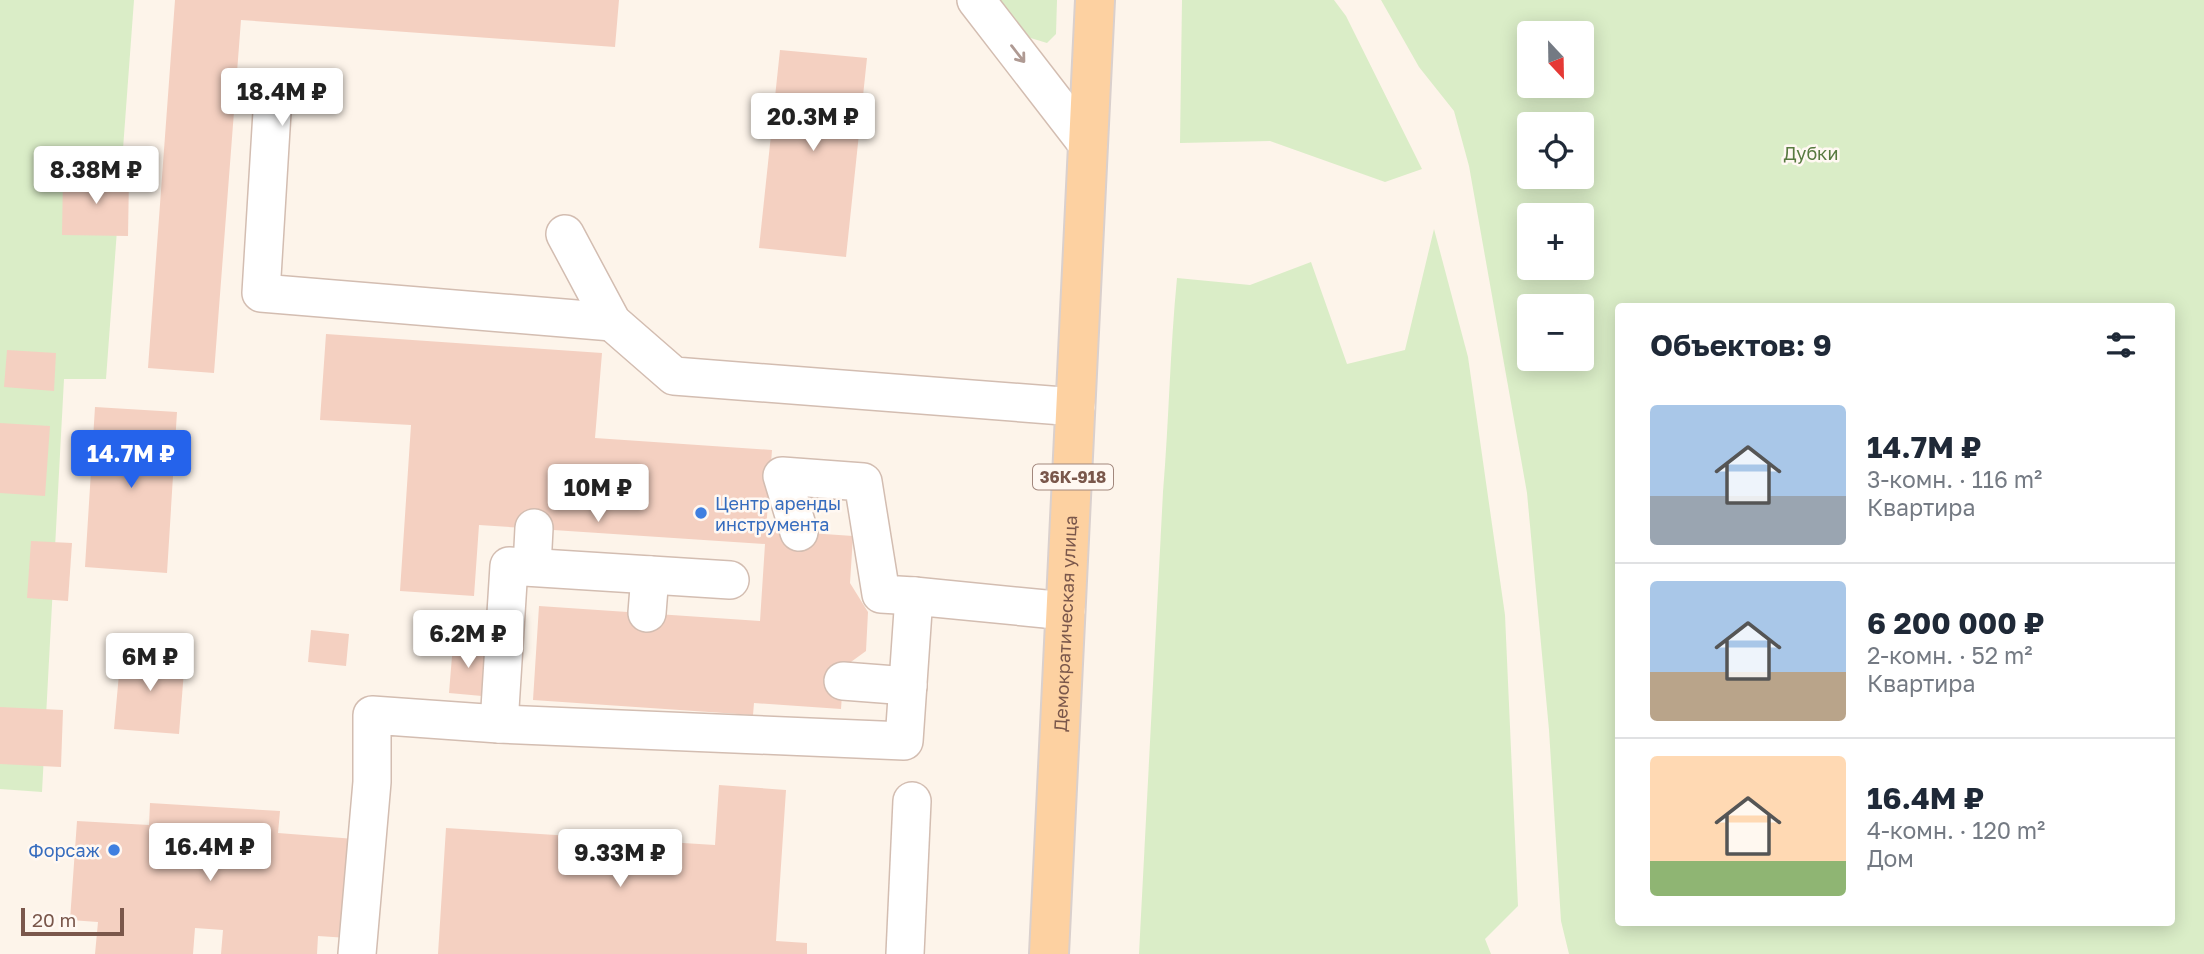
<!DOCTYPE html>
<html lang="ru">
<head>
<meta charset="utf-8">
<style>
  body { margin:0; font-family:"Golos Text",sans-serif; background:#f6f6f7; color:#1f2937; height:100vh; display:flex; flex-direction:column; font-size:26px; white-space:nowrap }
  * { box-sizing:border-box; margin:0 }
  p { font-size:23px; color:#747a83 }
  .icon { flex:none; width:38px; height:38px; fill:none; stroke:currentColor; stroke-width:2; stroke-linecap:round; stroke-linejoin:round }
  .map { position:relative; flex:1; overflow:hidden }
  .drawer { position:absolute; left:1615px; top:303px; width:560px; height:623px; display:flex; flex-direction:column; background:#fff; border-radius:7px; box-shadow:0 4px 18px #0003 }
  .drawer>* { flex:none }
  .needle { width:46px; rotate:158deg }
  .buttons { position:absolute; left:1517px; top:21px; display:grid; gap:14px }
  .buttons a { display:grid; place-items:center; width:77px; height:77px; border-radius:7px; background:#fff; box-shadow:0 4px 18px #0003; font-size:35px }
  .scale { position:absolute; left:21px; bottom:18px; width:103px; box-sizing:border-box; padding-left:7px; border:4px solid #7a574b; border-top:0; font-size:19px; line-height:24px; white-space:nowrap; color:#7a574b; -webkit-text-stroke:5px #fff8f2; paint-order:stroke }
  .price { position:absolute; translate:-50% -60px; padding:0 16px; border-radius:7px; background:#fff; color:#222; font-size:23px; line-height:46px; filter:drop-shadow(0 2px 4px #0008) }
  .price::after { content:''; position:absolute; left:50%; top:42px; width:21px; height:16px; margin-left:-10px; background:inherit; clip-path:polygon(0 0,100% 0,50% 100%) }
  .price.active { background:#2563eb; color:#fff }
  ul { padding:0; list-style:none }
  li { display:flex; align-items:center; gap:21px; height:175px; padding:0 35px }
  li+li { border-top:2px solid #e0e1e3 }
  li span { display:grid; place-items:center; flex:none; width:196px; height:140px; border-radius:7px; color:#555 }
  li>.icon { margin-inline-start:auto }
  span .icon { width:84px; height:84px; fill:#fffc; stroke-width:1 }
  li b { font-size:30px }
  h2 { display:flex; justify-content:space-between; align-items:center; height:84px; padding:0 35px; font-size:30px }
  .map>svg:first-child { display:block }
  .green { fill:#daedc7; fill-rule:evenodd }
  .building { fill:#f4d0c1 }
  .lines { fill:none; stroke-linecap:round; stroke-linejoin:round }
  .minor-casing { stroke:#d3bdb1; stroke-width:40 }
  .major-casing { stroke:#dad0cd; stroke-width:42 }
  .minor { stroke:#fff; stroke-width:37 }
  .major { stroke:#fdd1a1; stroke-width:38 }
  .oneway { stroke:#af9a93 }
  .shop-dot { fill:#3f7fe0; stroke:#fff8f2; stroke-width:2.5 }
  .labels { text-anchor:middle; dominant-baseline:central; stroke-width:5; stroke-linejoin:round; paint-order:stroke }
  .shield { fill:#fff8f2; stroke:#a2877d; stroke-width:2 }
  .shield-label { font-size:16px; font-weight:bold; fill:#7a574b }
  .park-label { font-size:18px; fill:#587a40; stroke:#fff8f2 }
  .shop-label { font-size:18px; fill:#366cbe; stroke:#fff8f2; text-anchor:start }
  .street-label { font-size:18px; fill:#7a574b; stroke:#fff8f2 }
</style>
</head>
<body>
<div class="map">
<svg width="2204" height="954" viewBox="0 0 2204 954">
  <rect width="100%" height="100%" fill="#fdf4ea"/>
  <g class="green">
    <path d="M0,0H134L106,379H64L42,792L0,789Z"/>
    <path d="M998,0H1057L1056,34L1047,43L1024,36Z"/>
    <path d="M1182,0H1334L1346,16L1422,169L1385,182L1270,141L1180,143Z"/>
    <path d="M1381,0H2204V954H1569L1561,921L1549,730L1527,493L1469,166L1454,111L1419,67ZM1530,33H1582V86H1530ZM1530,124H1582V177H1530ZM1582,215V268H1530V215ZM1530,306H1582V359H1530ZM1619,306H2172V922H1619Z"/>
    <path d="M1434,229L1468,357L1505,615L1518,906L1485,939L1491,954H1139L1163,492C1169,421 1170,349 1177,278L1250,285L1311,262L1347,364L1405,350Z"/>
  </g>
  <g class="building">
    <path d="M175,0H619L615,47L241,20L214,373L148,368Z"/>
    <path d="M780,50L867,58L846,257L759,248Z"/>
    <path d="M63,176L129,177L128,236L62,235Z"/>
    <path d="M326,334L602,353L595,438L772,450L766,530L853,536L850,583L868,612L866,651L844,667L841,709L754,703L753,715L533,700L539,606L760,621L765,544L479,525L474,596L400,591L411,425L320,420Z"/>
    <path d="M7,350L56,353L54,391L4,387Z"/>
    <path d="M95,407L177,412L167,573L85,567Z"/>
    <path d="M0,423L50,426L45,496L0,493Z"/>
    <path d="M31,541L72,543L68,601L27,598Z"/>
    <path d="M311,630L349,634L346,666L308,662Z"/>
    <path d="M453,644L486,646L482,696L449,693Z"/>
    <path d="M121,652L185,658L179,734L114,729Z"/>
    <path d="M0,707L63,710L61,767L0,764Z"/>
    <path d="M719,785L786,790L776,941L807,943V954H438L446,828L715,845Z"/>
    <path d="M150,803L280,811L278,833L355,839L348,938L318,936L317,954H221L223,930L195,928L193,954H95L98,922L70,920L77,821L149,825Z"/>
  </g>
  <g class="lines">
    <g class="minor-casing">
      <g id="minor">
        <path d="M976,0L1088,145"/>
        <path d="M272,112L261,293L612,322"/>
        <path d="M565,234L612,322L674,376L1076,407"/>
        <path d="M799,532L782,476L863,482L881,594L914,596"/>
        <path d="M532,567L534,528"/>
        <path d="M647,613L650,575"/>
        <path d="M843,681L908,686"/>
        <path d="M499,724L509,566L730,580"/>
        <path d="M357,954L372,782V715L499,724L904,741L914,596L1066,611"/>
        <path d="M905,954L912,801"/>
      </g>
    </g>
    <g class="major-casing">
      <g id="major">
        <path id="s1" d="M1049,954L1095,0"/>
      </g>
    </g>
    <use href="#minor" class="minor"/>
    <use href="#major" class="major"/>
  </g>
  <defs><path id="oneway-shaft" d="M-6 0H5M1.5-3L5.5 0L1.5 3" fill="none" stroke-width="1.6" stroke-linecap="round" stroke-linejoin="round" transform="scale(1.75)"/></defs>
  <use class="oneway" href="#oneway-shaft" transform="translate(1018 54) rotate(52)"/>
  <g class="shop-dot">
    <circle cx="701" cy="513" r="7"/>
    <circle cx="114" cy="850" r="7"/>
  </g>
  <g class="labels">
    <rect class="shield" x="1033" y="464.5" width="80" height="25" rx="5"/>
    <g class="shield-label">
      <text x="1073" y="477">36К-918</text>
    </g>
    <g class="park-label">
      <text x="1811" y="153">Дубки</text>
    </g>
    <g class="shop-label">
      <text x="715" y="503">Центр аренды<tspan x="715" dy="21">инструмента</tspan></text>
      <text x="100" y="850" text-anchor="end">Форсаж</text>
    </g>
    <g class="street-label">
      <text stroke="none"><textPath href="#s1" startOffset="331">Демократическая улица</textPath></text>
    </g>
  </g>
</svg>
<div class="buttons">
<a><svg class="needle" viewBox="-14 -14 28 28"><path d="M0-13l5 13h-10z" fill="#e53935"/><path d="M0 13l5-13h-10z" fill="#747a83"/></svg></a>
<a><svg class="icon" aria-label="locate" viewBox="0 0 24 24"><circle cx="12" cy="12" r="6"/><path d="M12 2v4M12 18v4M2 12h4M18 12h4"/></svg></a>
<a>+</a>
<a>−</a>
</div>
<div class="scale">20 m</div>
<b class="price" style="left:282px;top:128px">18.4M ₽</b>
<b class="price" style="left:813px;top:153px">20.3M ₽</b>
<b class="price" style="left:96px;top:206px">8.38M ₽</b>
<b class="price active" style="left:131px;top:490px">14.7M ₽</b>
<b class="price" style="left:598px;top:524px">10M ₽</b>
<b class="price" style="left:468px;top:670px">6.2M ₽</b>
<b class="price" style="left:150px;top:693px">6M ₽</b>
<b class="price" style="left:210px;top:883px">16.4M ₽</b>
<b class="price" style="left:620px;top:889px">9.33M ₽</b>
<section class="drawer">
<h2>Объектов: 9<svg class="icon" aria-label="filters" viewBox="0 0 24 24"><path d="M4 7h16M4 17h16"/><circle cx="9" cy="7" r="2"/><circle cx="15" cy="17" r="2"/></svg></h2>
<ul>
<li><span style="background:linear-gradient(#a9c7e8 65%,#9aa5b1 0)"><svg class="icon" aria-label="home" viewBox="0 0 24 24"><path d="M3 11l9-7 9 7M6 9v11h12V9"/></svg></span><div><b>14.7M ₽</b><p>3-комн. · 116 m²</p><p>Квартира</p></div></li>
<li><span style="background:linear-gradient(#a9c7e8 65%,#b9a48a 0)"><svg class="icon" aria-label="home" viewBox="0 0 24 24"><path d="M3 11l9-7 9 7M6 9v11h12V9"/></svg></span><div><b>6 200 000 ₽</b><p>2-комн. · 52 m²</p><p>Квартира</p></div></li>
<li><span style="background:linear-gradient(#ffd9b3 75%,#8fb573 0)"><svg class="icon" aria-label="home" viewBox="0 0 24 24"><path d="M3 11l9-7 9 7M6 9v11h12V9"/></svg></span><div><b>16.4M ₽</b><p>4-комн. · 120 m²</p><p>Дом</p></div></li>
</ul>
</section>
</div>
</body>
</html>
